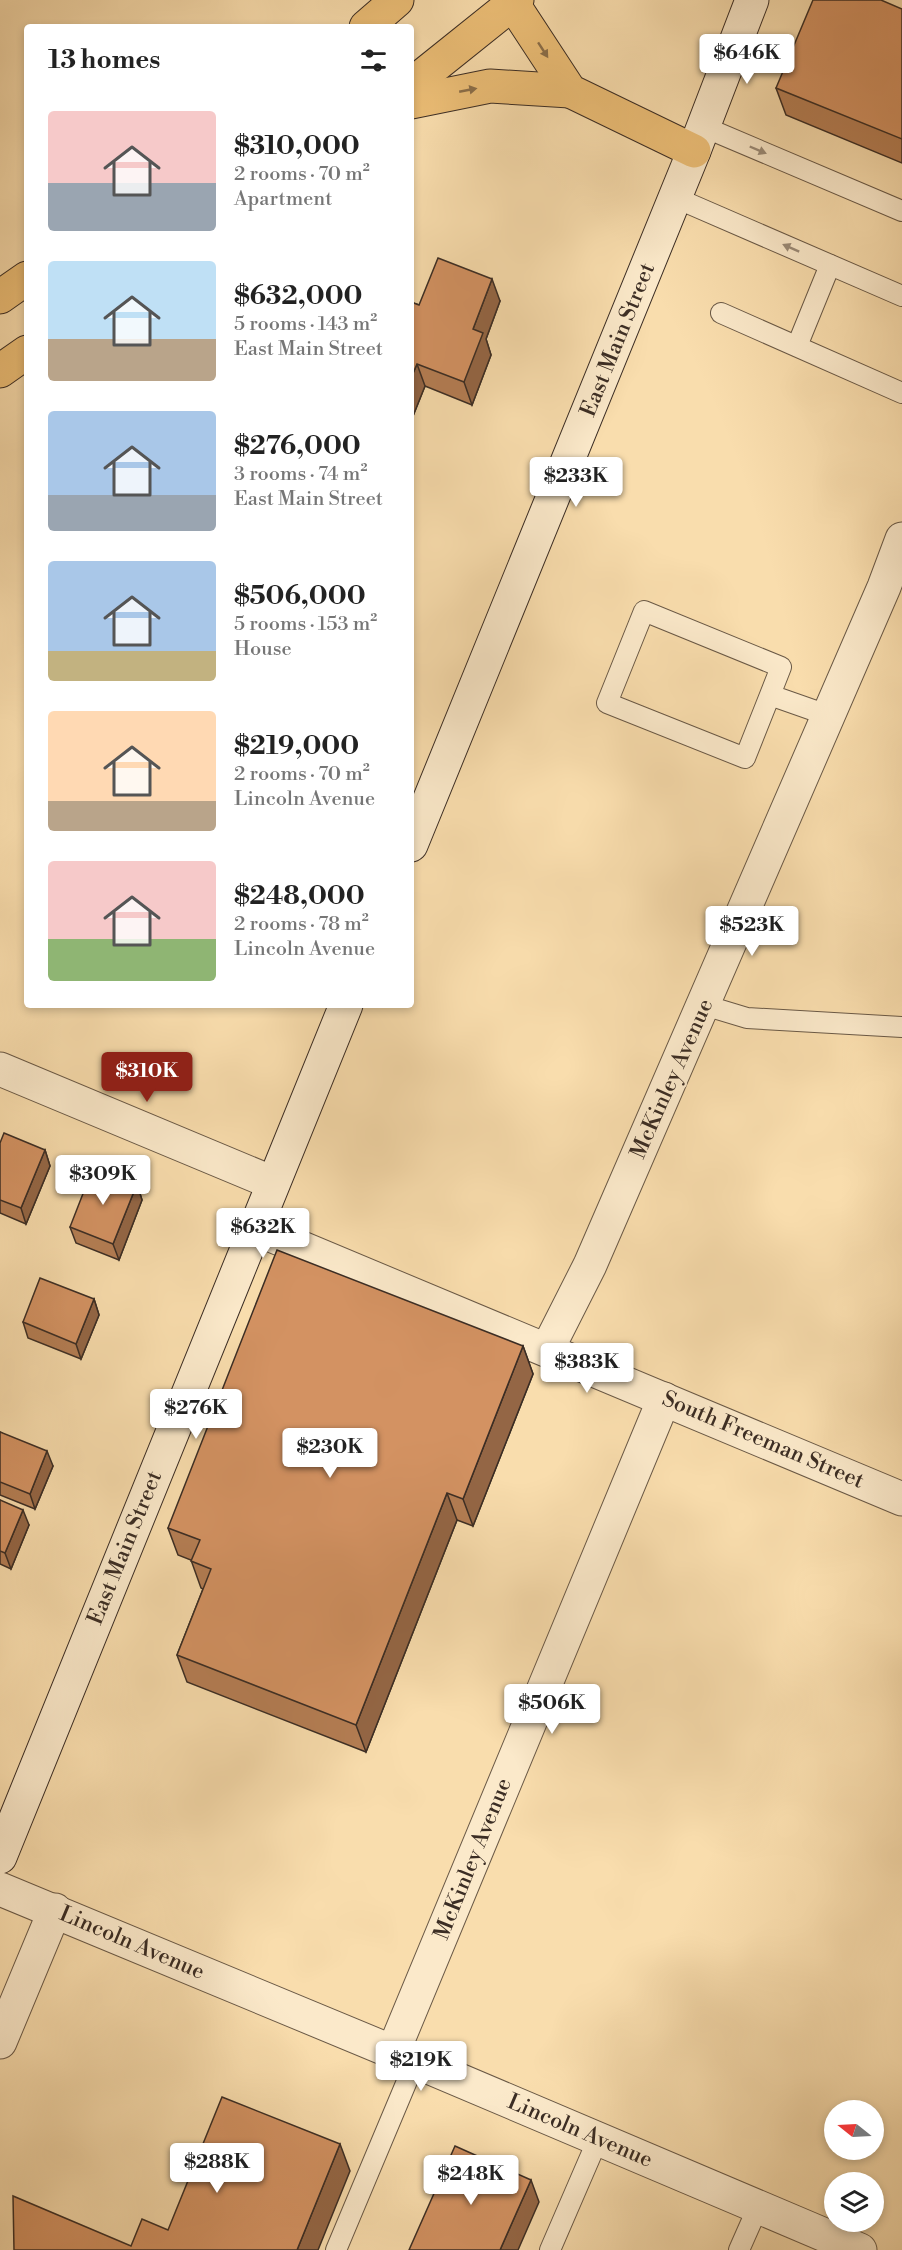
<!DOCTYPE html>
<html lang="en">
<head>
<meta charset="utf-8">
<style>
  body { margin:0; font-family:"Libre Bodoni",serif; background:#f2f2f2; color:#222; height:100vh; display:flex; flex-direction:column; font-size:22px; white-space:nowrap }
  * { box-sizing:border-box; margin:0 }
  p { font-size:20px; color:#767676 }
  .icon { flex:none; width:33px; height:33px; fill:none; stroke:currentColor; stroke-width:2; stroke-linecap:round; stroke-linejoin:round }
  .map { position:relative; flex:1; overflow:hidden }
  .panel { position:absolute; left:24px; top:24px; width:390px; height:984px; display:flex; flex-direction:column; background:#fff; border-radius:6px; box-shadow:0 3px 9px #0003 }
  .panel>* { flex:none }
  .needle { width:39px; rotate:288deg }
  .controls { position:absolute; left:824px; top:2100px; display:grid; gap:12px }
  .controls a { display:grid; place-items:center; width:60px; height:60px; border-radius:50%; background:#fff; box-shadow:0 3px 9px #0003; font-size:30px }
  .price { position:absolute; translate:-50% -51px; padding:0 14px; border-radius:6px; background:#fff; color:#222; font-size:20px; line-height:39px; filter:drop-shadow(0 2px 3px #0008) }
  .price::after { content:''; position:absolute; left:50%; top:36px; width:18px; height:14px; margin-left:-9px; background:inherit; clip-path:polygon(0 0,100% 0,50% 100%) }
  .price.current { background:#8f2418; color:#fff }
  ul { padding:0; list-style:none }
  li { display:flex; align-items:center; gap:18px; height:150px; padding:0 24px }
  li span { display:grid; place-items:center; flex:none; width:168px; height:120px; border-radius:6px; color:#555 }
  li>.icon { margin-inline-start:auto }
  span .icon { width:72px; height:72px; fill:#fffc; stroke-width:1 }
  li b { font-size:26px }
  h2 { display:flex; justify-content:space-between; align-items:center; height:72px; padding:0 24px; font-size:26px }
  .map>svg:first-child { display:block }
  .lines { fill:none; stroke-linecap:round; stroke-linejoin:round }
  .lane-casing { stroke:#6a5946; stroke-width:22 }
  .street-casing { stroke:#6a5946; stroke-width:35 }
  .secondary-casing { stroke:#3b2d24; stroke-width:35 }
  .primary-casing { stroke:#3b2d24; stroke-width:35 }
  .lane { stroke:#fbe9ca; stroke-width:20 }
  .street { stroke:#fbe9ca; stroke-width:33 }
  .secondary { stroke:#fbe9ca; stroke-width:33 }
  .primary { stroke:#ecbe76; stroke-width:33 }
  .wall { fill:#b57e54; stroke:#3b2d24; stroke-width:1.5 }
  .shaded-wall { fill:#946645; stroke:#3b2d24; stroke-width:1.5 }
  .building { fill:#d39262; stroke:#3b2d24; stroke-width:1.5 }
  .oneway { fill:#8b6e49 }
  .oneway2 { fill:#9b8b77 }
  .labels { text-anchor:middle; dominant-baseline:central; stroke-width:4.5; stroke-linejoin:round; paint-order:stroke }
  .street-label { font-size:22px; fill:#3b2d24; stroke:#fbe9ca }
</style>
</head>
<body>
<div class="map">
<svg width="902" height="2250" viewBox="0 0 902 2250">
  <rect width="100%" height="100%" fill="#f9ddad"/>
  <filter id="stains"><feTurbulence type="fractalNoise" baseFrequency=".00333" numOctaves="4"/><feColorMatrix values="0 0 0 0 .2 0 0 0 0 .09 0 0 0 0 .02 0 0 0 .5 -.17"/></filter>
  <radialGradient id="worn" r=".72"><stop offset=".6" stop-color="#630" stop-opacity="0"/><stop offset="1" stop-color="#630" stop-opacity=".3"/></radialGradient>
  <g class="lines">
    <g class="lane-casing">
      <g id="lane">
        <path d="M704,127L902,211"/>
        <path d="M676,198L902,296"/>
        <path d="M721,313L902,393"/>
        <path d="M797,346L830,265"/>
        <path d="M770,695L745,758L607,703L644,611L781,667L770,695L827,715"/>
        <path d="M704,1005L747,1018L902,1027"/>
        <path d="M336,2250L415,2062"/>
        <path d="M550,2250L598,2139"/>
        <path d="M739,2250L758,2207"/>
      </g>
    </g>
    <g class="street-casing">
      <g id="street">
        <path d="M0,1069L273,1183"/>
        <path d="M254,1228L902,1499"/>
        <path d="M547,1350L590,1265L884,587L902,539"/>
        <path d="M0,1889L393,2052L860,2250"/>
        <path d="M0,2042L55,1910"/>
        <path d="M393,2052L664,1399"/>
      </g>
    </g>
    <g class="secondary-casing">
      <g id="secondary">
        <path d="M411,845L694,151L752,0"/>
        <path d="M0,1857L346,1005"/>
      </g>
    </g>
    <g class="primary-casing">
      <g id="primary">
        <path d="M513,0V4L570,91L694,151"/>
        <path d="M366,27L397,0"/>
        <path d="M411,85L517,0"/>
        <path d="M411,102L490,86L570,91"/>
        <path d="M0,297L27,278"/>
        <path d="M0,371L27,352"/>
      </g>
    </g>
    <use href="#lane" class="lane"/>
    <use href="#street" class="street"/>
    <use href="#secondary" class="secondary"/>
    <use href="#primary" class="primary"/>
  </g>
  <g class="wall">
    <path d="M902,9V163L786,115L776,88Z"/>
    <path d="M500,301L486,339L491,355L472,405L425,386L411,421V302L419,305Z"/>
    <path d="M0,1143L45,1150L50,1166L26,1224L0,1213Z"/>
    <path d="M137,1184L142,1200L119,1260L76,1243L70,1227Z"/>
    <path d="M94,1299L99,1315L81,1359L28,1338L23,1322Z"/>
    <path d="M523,1346L533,1374L473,1526L457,1520L366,1752L187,1682L177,1655L203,1589L201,1588L191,1560L178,1555L168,1528Z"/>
    <path d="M0,1432L53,1466L35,1509L0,1495Z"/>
    <path d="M0,1500L29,1525L11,1569L0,1564Z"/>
  </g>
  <g class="shaded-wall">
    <path d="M492,279L500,301L486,339L491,355L472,405L464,382L473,329Z"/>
    <path d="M417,364L425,386L411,421V378Z"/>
    <path d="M45,1150L50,1166L26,1224L21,1208Z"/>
    <path d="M137,1184L142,1200L119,1260L113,1244Z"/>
    <path d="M94,1299L99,1315L81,1359L76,1344Z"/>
    <path d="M523,1346L533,1374L473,1526L463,1499Z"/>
    <path d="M47,1451L53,1466L35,1509L30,1494Z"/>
    <path d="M447,1493L457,1520L366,1752L356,1725Z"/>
    <path d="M23,1510L29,1525L11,1569L5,1553Z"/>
    <path d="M340,2144L350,2171L318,2250H297Z"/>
    <path d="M531,2180L539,2202L518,2250H500Z"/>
  </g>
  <g class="building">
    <path d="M813,0H881L902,9V139L776,88Z"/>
    <path d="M438,258L492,279L473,329L483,333L464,382L417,364L411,378V302L419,305Z"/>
    <path d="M4,1133L45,1150L21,1208L0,1200V1143Z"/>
    <path d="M93,1168L137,1184L113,1244L70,1227Z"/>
    <path d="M277,1250L523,1346L463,1499L447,1493L356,1725L177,1655L211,1569L191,1561L200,1540L168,1528Z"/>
    <path d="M40,1278L94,1299L76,1344L23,1322Z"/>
    <path d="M0,1432L47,1451L30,1494L0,1482Z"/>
    <path d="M0,1500L23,1510L5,1553L0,1551Z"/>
    <path d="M222,2097L340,2144L297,2250H14L13,2196L131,2246L142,2219L168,2230Z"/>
    <path d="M455,2146L531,2180L500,2250H409Z"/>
  </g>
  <defs><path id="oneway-solid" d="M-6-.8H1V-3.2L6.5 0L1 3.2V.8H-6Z" transform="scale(1.5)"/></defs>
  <g class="oneway">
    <use href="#oneway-solid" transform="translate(543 50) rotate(57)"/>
    <use href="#oneway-solid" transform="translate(468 90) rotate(-11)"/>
  </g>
  <g class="oneway2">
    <use href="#oneway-solid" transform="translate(758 150) rotate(23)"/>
    <use href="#oneway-solid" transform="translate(791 248) rotate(-156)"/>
  </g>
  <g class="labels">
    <g class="street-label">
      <text transform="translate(618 340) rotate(-68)">East Main Street</text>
      <text transform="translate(672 1079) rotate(-66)">McKinley Avenue</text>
      <text transform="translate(763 1440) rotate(23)">South Freeman Street</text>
      <text transform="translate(125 1548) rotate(-68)">East Main Street</text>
      <text transform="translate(473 1859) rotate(-68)">McKinley Avenue</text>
      <text transform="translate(132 1943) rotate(23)">Lincoln Avenue</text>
      <text transform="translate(580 2131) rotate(23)">Lincoln Avenue</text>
    </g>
  </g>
  <rect width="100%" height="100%" filter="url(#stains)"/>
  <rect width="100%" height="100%" fill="url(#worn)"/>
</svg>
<div class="controls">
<a><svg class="needle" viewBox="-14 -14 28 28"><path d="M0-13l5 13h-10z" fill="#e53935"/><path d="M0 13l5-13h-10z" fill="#767676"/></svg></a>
<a><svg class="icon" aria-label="layers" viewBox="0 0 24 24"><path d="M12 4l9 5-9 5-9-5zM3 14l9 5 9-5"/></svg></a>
</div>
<b class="price" style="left:747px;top:85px">$646K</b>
<b class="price" style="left:576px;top:508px">$233K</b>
<b class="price" style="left:752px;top:957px">$523K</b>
<b class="price current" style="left:147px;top:1103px">$310K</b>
<b class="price" style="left:103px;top:1206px">$309K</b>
<b class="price" style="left:263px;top:1259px">$632K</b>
<b class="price" style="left:587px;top:1394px">$383K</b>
<b class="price" style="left:196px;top:1440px">$276K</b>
<b class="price" style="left:330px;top:1479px">$230K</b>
<b class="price" style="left:552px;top:1735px">$506K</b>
<b class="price" style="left:421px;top:2092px">$219K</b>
<b class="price" style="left:217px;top:2194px">$288K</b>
<b class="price" style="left:471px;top:2206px">$248K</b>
<section class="panel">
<h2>13 homes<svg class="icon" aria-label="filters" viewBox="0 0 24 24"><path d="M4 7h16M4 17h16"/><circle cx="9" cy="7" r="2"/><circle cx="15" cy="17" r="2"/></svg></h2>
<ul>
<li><span style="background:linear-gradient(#f6c9c9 60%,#9aa5b1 0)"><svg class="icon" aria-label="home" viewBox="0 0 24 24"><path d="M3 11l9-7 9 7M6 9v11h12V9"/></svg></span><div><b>$310,000</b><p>2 rooms · 70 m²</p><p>Apartment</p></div></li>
<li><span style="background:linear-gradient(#bfe0f5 65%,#b9a48a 0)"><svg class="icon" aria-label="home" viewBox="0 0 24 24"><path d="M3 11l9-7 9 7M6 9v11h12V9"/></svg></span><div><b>$632,000</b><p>5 rooms · 143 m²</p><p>East Main Street</p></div></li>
<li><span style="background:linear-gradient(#a9c7e8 70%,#9aa5b1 0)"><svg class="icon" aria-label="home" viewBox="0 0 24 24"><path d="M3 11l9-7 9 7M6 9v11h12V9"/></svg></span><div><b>$276,000</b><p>3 rooms · 74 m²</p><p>East Main Street</p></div></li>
<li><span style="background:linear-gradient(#a9c7e8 75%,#c2b280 0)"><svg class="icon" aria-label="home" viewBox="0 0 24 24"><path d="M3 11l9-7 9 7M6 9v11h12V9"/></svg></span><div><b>$506,000</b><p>5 rooms · 153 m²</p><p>House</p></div></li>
<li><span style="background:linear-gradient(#ffd9b3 75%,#b9a48a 0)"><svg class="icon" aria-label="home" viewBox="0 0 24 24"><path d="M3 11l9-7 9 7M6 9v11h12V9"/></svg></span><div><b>$219,000</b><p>2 rooms · 70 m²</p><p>Lincoln Avenue</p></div></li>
<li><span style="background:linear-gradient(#f6c9c9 65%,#8fb573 0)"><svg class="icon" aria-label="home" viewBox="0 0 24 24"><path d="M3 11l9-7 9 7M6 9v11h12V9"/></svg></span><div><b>$248,000</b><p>2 rooms · 78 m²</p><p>Lincoln Avenue</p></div></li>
</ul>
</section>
</div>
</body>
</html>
